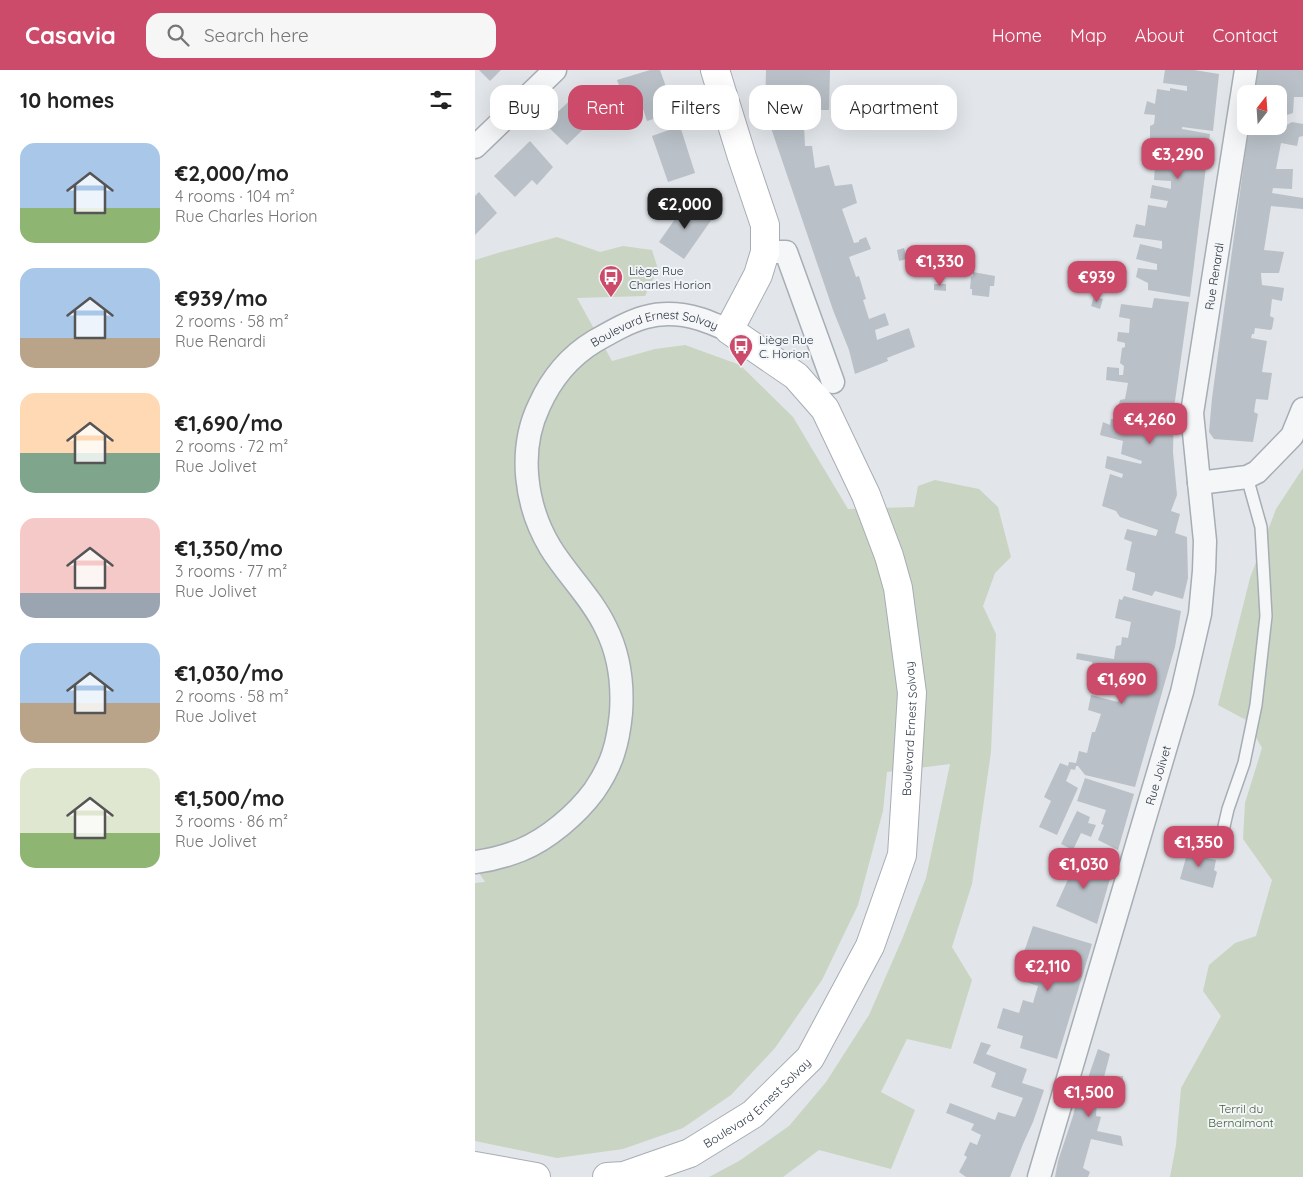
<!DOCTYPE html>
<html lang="en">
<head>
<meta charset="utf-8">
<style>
  body { margin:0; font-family:Quicksand,sans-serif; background:#f6f6f6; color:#222; height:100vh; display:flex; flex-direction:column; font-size:19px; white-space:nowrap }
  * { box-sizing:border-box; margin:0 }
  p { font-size:16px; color:#767676 }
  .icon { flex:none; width:28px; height:28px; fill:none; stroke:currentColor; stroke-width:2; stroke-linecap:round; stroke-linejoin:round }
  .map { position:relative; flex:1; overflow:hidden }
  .sheet { display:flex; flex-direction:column; background:#fff; width:475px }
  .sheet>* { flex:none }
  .top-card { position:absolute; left:15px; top:15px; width:475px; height:45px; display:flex; gap:10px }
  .needle { width:32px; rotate:17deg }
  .controls { position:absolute; left:762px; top:15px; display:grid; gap:10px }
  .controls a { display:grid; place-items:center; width:50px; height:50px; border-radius:10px; background:#fff; box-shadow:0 5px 20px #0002; font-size:25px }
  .price { position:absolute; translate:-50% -42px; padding:0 11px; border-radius:10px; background:#cc4b6a; color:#fff; font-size:16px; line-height:32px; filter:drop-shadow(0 1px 2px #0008) }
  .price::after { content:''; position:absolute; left:50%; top:30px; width:15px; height:11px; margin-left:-8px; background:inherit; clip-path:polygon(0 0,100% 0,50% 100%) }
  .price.on { background:#222; color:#fff }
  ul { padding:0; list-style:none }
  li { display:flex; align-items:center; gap:15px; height:125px; padding:0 20px }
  li span { display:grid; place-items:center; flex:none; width:140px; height:100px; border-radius:15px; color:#555 }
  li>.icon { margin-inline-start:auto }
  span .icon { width:60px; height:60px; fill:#fffc; stroke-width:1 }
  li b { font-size:21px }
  h2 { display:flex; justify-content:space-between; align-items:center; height:60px; padding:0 20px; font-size:21px }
  .pill { padding:0 18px; border-radius:15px; background:#fff; box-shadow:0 5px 20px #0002; font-size:18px; line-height:45px }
  .pill.on { background:#cc4b6a; color:#fff }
  header { display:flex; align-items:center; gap:30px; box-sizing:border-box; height:70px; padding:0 25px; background:#cc4b6a; color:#fff }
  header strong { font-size:24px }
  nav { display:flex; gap:28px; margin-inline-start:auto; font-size:18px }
  .search { width:350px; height:45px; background:#f6f6f6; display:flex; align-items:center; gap:12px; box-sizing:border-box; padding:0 18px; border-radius:15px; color:#767676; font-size:19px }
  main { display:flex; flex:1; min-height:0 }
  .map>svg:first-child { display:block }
  .green { fill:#c9d4c3 }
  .building { fill:#b9c0c7 }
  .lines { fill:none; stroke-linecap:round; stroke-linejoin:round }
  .lane-casing { stroke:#a7adb4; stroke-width:14 }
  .street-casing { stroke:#a7adb4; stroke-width:25 }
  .secondary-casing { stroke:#a7adb4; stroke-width:30 }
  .lane { stroke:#f5f6f8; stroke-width:11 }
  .street { stroke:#f5f6f8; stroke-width:22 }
  .secondary { stroke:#fff; stroke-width:28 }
  .labels { text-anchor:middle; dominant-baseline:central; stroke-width:4; stroke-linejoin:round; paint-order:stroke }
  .poi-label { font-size:12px; fill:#2a3542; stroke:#f2f5f7; text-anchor:start }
  .street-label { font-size:12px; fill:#2a3542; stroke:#f2f5f7 }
  .park-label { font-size:12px; fill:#425d38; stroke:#f2f5f7 }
</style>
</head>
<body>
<header>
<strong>Casavia</strong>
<div class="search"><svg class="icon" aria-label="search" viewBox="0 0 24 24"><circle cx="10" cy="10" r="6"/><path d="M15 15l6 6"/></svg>Search here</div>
<nav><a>Home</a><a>Map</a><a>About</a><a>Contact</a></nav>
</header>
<main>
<section class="sheet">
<h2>10 homes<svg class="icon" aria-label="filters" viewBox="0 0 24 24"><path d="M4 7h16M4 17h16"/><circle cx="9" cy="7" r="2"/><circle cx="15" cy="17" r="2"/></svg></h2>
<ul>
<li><span style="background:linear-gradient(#a9c7e8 65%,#8fb573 0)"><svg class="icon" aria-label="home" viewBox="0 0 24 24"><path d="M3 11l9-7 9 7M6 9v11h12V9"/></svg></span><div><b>€2,000/mo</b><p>4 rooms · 104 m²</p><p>Rue Charles Horion</p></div></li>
<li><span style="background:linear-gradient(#a9c7e8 70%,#b9a48a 0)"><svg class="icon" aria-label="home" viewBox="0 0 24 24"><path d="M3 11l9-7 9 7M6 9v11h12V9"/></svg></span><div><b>€939/mo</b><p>2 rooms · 58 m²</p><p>Rue Renardi</p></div></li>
<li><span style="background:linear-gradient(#ffd9b3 60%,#7fa58c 0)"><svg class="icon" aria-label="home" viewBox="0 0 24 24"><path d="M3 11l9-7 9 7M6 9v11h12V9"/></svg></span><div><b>€1,690/mo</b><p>2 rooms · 72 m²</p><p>Rue Jolivet</p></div></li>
<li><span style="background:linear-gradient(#f6c9c9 75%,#9aa5b1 0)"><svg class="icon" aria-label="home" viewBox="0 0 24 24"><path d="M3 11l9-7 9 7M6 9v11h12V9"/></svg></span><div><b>€1,350/mo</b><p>3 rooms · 77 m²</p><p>Rue Jolivet</p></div></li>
<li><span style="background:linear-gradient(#a9c7e8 60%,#b9a48a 0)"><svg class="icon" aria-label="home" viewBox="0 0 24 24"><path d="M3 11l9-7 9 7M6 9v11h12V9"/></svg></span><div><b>€1,030/mo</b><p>2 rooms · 58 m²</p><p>Rue Jolivet</p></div></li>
<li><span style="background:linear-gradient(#dfe7d0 65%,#8fb573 0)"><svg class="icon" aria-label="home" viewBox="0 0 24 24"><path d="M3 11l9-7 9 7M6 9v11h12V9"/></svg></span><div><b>€1,500/mo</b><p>3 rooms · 86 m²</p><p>Rue Jolivet</p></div></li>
</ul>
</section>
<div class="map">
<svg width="828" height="1107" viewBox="0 0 828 1107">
  <rect width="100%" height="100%" fill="#e2e6ea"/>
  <g class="green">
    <path d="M82,167L125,182L148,176L177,180L183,199L170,226L102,228L137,291L180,279L210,275L265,295L318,347L373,439L439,437L443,416L460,410L504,419L523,437L536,487L520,503L508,536L521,564L516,682L497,814L477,877L497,910L476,979L432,969L406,1022L440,1040L416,1099L344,1080L308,1107H234L264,1091L314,1056L351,1012L394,945L428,867L451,808L475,694L412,702L408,741L383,835L347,910L300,978L256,1025L208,1058L148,1079L82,1088L0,1071V813L10,812L0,797V190L26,182Z"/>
    <path d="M828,398V1107H695L701,1075L706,1018L746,946L728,921L734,895L760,873L781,866L797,810L768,769L770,733L787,678L771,650L743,635L775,508L801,439Z"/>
  </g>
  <g class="building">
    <path d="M4,0H26L15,11Z"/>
    <path d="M175,0H185L200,42L172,51L164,27L150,30L142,10Z"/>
    <path d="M291,0H355L354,40H290Z"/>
    <path d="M690,0H719L744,4L738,61L707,57V59L735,64L715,227L673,220V213L661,207L663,198L682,200V194L661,189L665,174L687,179V171L658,167L661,154L670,156L673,135L691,138L693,131L675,128L677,115L696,119V111L679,110L681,83H692L700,88L704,72L675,68V56L679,54L680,45L669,44L672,31L680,34L682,19L695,21V18L712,21V16L688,13Z"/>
    <path d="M782,0H828V27H819L818,43L812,45L810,56L817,52L828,54V66L824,67L822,76L806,73L801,99H818L817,119L798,118L797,123L828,128V139L796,136L789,180L809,182L804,203H786L787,215L809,218L807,231L797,229L795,246L799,248L797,259L795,260L780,258L779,264H777L776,268L792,271L787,302L797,303L793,330L781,329L779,342L783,344L778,372L739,369L734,362L737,328L774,56H804V24H778Z"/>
    <path d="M105,21L126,42L92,75L70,54Z"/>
    <path d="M295,55H329L330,76H337L340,98L354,95L360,116L377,114L382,133L367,139L379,173L384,172V170L391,167L396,179L374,187L381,207L384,206L391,229L388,230L394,249L410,243L414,255L400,260L402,270L434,258L440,277L412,288L413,291L380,304L374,280L358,240Z"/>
    <path d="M205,56L220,103L193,112L177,66Z"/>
    <path d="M55,71L78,97L62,115L57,110L40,127L19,106Z"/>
    <path d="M4,122L22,143L0,165V126Z"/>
    <path d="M212,132L237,149L209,189L184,172Z"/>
    <path d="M429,178L432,189L424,191L422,180Z"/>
    <path d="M498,202L520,206L519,216H515L514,227L497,225V219H495L496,207L498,206Z"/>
    <path d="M459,214H471V221L459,220Z"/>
    <path d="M619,227L628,229L625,239L616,236Z"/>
    <path d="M679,228L714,232L699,338L698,382L702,425L696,441L705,444L700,463L712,467L713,508L708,529L680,521L677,526L657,520L660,506V503L651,500L657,472L649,469L652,459L681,466L683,460L645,447L641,441L627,436L635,404L647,408L648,404L630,398L632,386L666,394L667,391L646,384L648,371L625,365L628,352L635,355L636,349H652V345L642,342L645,330L650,329L653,313L631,310L632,297L644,298V305H648L649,296L645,293L647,278L650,277V273L642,271L643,262L654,263L655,249L644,247L646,234L677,238Z"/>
    <path d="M649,526L706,541L700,577L660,717L610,705L603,696H601L600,700L596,699L591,711L603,718L582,765L564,757L576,731L569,727L585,693L593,696L594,692L601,693L604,681L612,683L617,662H620L626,644L613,640L616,625L643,632L648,617L657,614L659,606L658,603L650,605L645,604L641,613L634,612L635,598L618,597L617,592L601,589L602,583L639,589L641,576L646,575L647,567L653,568L656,552L640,548L644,529L647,530Z"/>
    <path d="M610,708L659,724L643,780L623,770L629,755L626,754L631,740L602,731Z"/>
    <path d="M602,741L615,747L613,753L621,755L616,767L606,763L598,780L586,774Z"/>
    <path d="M714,777L733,782L732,788L741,790L739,800L742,802L738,818L705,809Z"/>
    <path d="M591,783L636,805L622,854L581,836L594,807L601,809L604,803L586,794Z"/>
    <path d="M558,856L617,874L582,989L545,978L548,966L522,958L528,938L544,943L548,930L558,933L563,916L542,909L545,900L558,904L563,886L549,882Z"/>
    <path d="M506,972L516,975L511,984L552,999L547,1013L569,1020L558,1052L548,1074L535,1107H491L484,1102L492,1087L489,1085L495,1072L502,1075L506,1065L496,1060L499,1054L471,1043L475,1033L520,1050L523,1042L540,1047L548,1028L516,1017L521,1003L498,993Z"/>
    <path d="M623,979L635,984L629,1007L648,1006L647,1033L622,1031L621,1046L626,1047L622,1061L646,1066L648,1076L616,1069L608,1098L615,1102L613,1107H580L583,1091L598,1046L603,1025L604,1006L613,1008Z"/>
  </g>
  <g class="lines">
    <g class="lane-casing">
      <path id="lane" d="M747,765L753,739L769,693L781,635L791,546L786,457L772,407"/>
    </g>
    <g class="street-casing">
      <g id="street">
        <path d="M0,77L80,0"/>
        <path d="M290,182H311L358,312"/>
        <path d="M724,413L772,407L782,402L817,366L828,339"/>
        <path id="s1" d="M0,792C16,790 31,786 46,780C73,769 102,744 119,721C137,695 143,674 146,643C148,614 144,584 131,558C117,528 92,505 75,477C50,435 43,380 64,336C76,309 95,286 120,271C157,250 181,236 225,249C235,252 245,257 254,260"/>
        <path id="s2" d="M564,1107L707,622L725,544L729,501L730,471L717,343L771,0"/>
      </g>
    </g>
    <g class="secondary-casing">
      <g id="secondary">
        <path d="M0,1096L61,1107"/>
        <path id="s3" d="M132,1107L149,1106L215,1083L278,1044L335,988L395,876L427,785L437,623L423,518L414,486L391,425L350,339L321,306L254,260L283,205L290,182V155L267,87L240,0"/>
      </g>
    </g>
    <use href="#lane" class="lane"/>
    <use href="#street" class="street"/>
    <use href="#secondary" class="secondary"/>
  </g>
  <defs>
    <g id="bus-pin" transform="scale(1.25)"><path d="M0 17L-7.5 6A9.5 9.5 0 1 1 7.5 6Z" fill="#cc4b6a" stroke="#f2f5f7"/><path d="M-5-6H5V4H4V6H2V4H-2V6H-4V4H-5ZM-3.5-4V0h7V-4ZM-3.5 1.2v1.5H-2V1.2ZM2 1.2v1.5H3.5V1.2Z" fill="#fff"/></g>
  </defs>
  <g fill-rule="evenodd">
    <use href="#bus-pin" x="136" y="207"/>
    <use href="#bus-pin" x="266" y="276"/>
  </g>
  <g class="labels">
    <g class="poi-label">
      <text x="154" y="200">Liège Rue<tspan x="154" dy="14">Charles Horion</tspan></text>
      <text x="284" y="269">Liège Rue<tspan x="284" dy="14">C. Horion</tspan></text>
    </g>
    <g class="street-label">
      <text stroke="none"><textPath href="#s2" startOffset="926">Rue Renardi</textPath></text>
      <text stroke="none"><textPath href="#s1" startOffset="709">Boulevard Ernest Solvay</textPath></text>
      <text stroke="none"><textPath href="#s3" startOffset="591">Boulevard Ernest Solvay</textPath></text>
      <text stroke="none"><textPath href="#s2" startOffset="419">Rue Jolivet</textPath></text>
      <text stroke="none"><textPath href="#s3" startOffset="171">Boulevard Ernest Solvay</textPath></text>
    </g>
    <g class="park-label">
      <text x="766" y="1038">Terril du<tspan x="766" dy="14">Bernalmont</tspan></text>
    </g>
  </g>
</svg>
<div class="controls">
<a><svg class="needle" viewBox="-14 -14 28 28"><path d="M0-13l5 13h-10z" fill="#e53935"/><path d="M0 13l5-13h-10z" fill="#767676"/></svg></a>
</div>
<b class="price" style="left:703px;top:110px">€3,290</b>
<b class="price on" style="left:210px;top:160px">€2,000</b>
<b class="price" style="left:465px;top:217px">€1,330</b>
<b class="price" style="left:622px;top:233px">€939</b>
<b class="price" style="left:675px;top:375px">€4,260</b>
<b class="price" style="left:647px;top:635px">€1,690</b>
<b class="price" style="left:724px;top:798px">€1,350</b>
<b class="price" style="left:609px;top:820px">€1,030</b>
<b class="price" style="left:573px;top:922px">€2,110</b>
<b class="price" style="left:614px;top:1048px">€1,500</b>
<div class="top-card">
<a class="pill">Buy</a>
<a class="pill on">Rent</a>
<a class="pill">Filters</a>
<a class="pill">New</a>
<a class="pill">Apartment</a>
</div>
</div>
</main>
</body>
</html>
